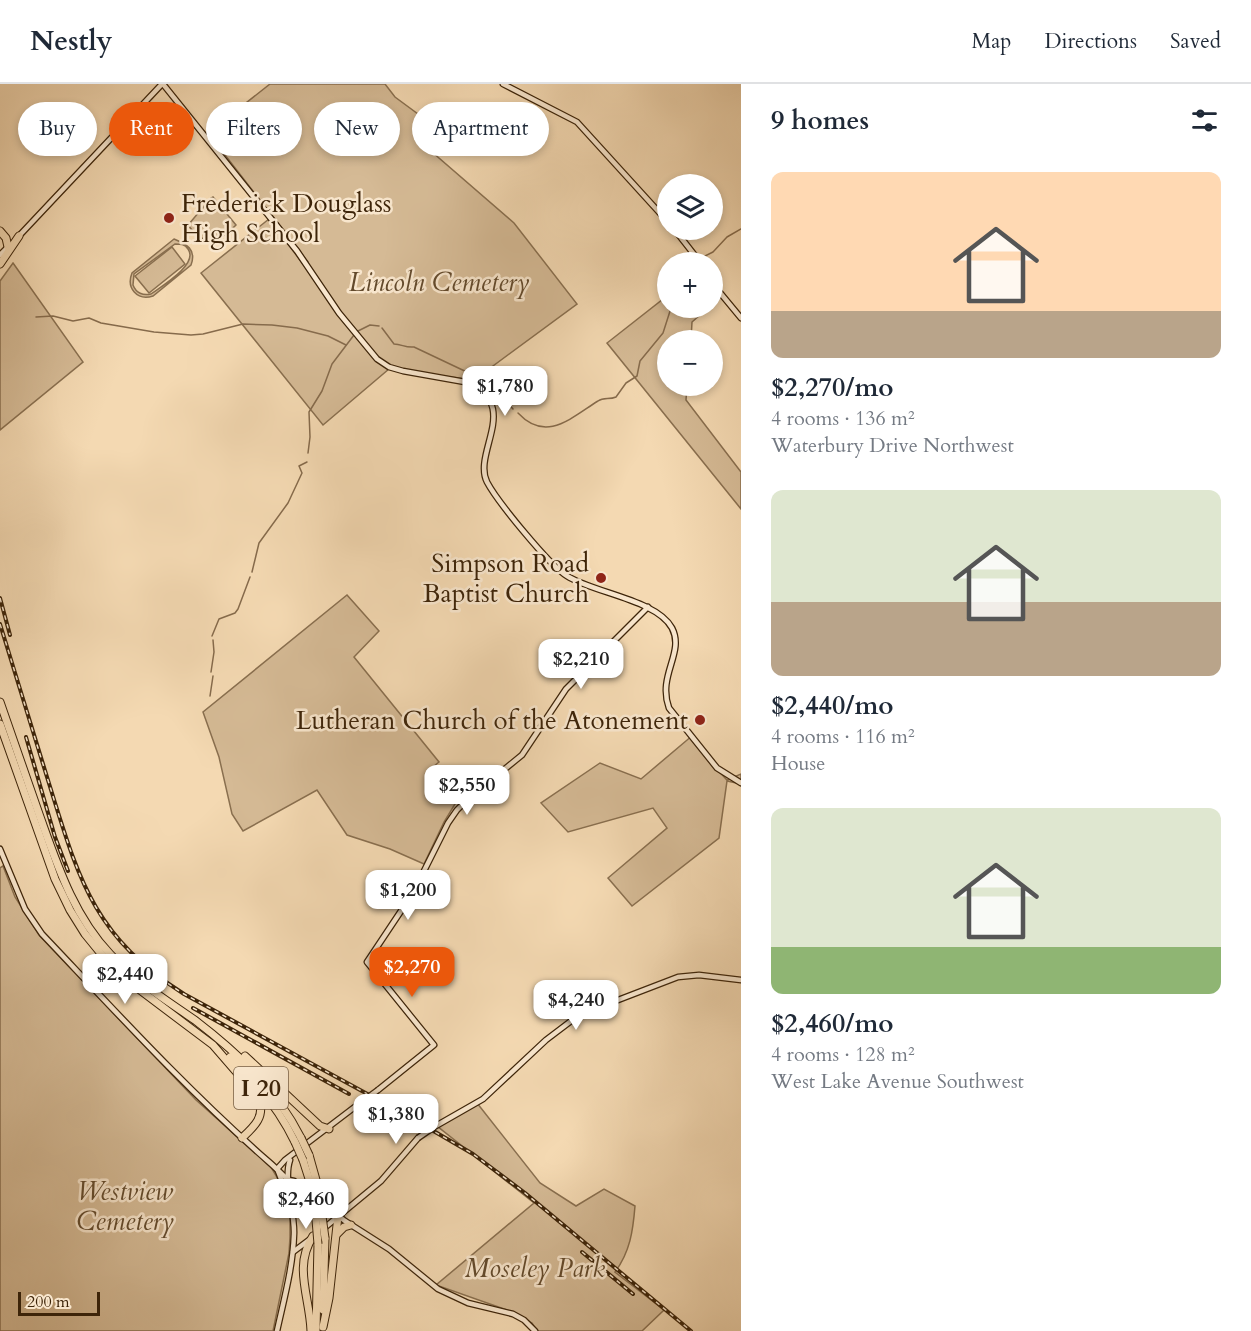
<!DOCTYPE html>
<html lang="en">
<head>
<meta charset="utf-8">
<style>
  body { margin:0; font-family:Cardo,serif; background:#f6f6f7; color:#1f2937; height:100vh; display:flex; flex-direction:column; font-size:22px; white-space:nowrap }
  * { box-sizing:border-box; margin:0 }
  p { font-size:20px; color:#747a83 }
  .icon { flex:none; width:33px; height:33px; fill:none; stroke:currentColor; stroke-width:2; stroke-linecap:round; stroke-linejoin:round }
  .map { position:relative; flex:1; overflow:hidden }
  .sheet { display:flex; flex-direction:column; background:#fff; width:510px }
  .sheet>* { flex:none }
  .banner { position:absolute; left:18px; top:18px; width:570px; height:54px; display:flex; gap:12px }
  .controls { position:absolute; left:657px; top:90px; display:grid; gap:12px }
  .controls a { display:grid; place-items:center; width:66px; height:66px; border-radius:50%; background:#fff; box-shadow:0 3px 9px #0003; font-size:30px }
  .scale { position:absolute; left:18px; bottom:15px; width:82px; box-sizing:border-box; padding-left:6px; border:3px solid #3d2409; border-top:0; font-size:16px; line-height:21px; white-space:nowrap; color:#3d2409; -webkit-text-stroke:4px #f8e6cd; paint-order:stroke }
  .price { position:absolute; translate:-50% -51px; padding:0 14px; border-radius:12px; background:#fff; color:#222; font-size:20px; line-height:39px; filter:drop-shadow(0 2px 3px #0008) }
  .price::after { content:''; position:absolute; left:50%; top:36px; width:18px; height:14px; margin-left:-9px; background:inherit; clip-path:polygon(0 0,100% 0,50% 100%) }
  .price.selected { background:#ea580c; color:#fff }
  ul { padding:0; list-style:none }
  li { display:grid; align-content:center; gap:12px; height:318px; padding:0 30px }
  li span { display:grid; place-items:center; height:186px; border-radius:12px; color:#555 }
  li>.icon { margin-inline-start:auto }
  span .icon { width:108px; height:108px; fill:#fffc; stroke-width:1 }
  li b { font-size:26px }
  h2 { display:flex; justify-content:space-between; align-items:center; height:72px; padding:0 30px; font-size:26px }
  .chip { padding:0 21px; border-radius:27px; background:#fff; box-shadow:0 3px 9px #0003; font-size:21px; line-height:54px }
  .chip.selected { background:#ea580c; color:#fff }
  header { display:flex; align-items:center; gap:36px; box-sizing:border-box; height:84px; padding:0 30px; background:#fff; border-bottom:2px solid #e0e1e3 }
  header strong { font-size:28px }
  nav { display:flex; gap:33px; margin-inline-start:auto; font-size:21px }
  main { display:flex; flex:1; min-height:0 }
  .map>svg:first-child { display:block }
  .green { fill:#d5ba95; stroke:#896f4f; stroke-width:1.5; fill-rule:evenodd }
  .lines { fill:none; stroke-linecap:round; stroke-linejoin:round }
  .stream { stroke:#866b4c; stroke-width:1.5 }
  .secondary-casing { stroke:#3d2409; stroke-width:7 }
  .highway-casing { stroke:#3d2409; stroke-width:9 }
  .secondary { stroke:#f8e6cd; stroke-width:4.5 }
  .highway { stroke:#f4d9b2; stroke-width:7 }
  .rail-casing { stroke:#3d2409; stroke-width:4 }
  .rail { stroke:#f8e6cd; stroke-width:1.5; stroke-dasharray:4.5; stroke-linecap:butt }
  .secondary-bridge-casing { stroke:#3d2409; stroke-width:7; stroke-linecap:butt }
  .highway-bridge-casing { stroke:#3d2409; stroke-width:9; stroke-linecap:butt }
  .secondary-bridge { stroke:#f8e6cd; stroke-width:4.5 }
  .highway-bridge { stroke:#f4d9b2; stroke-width:7 }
  .poi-dot { fill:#8f2418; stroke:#f8e6cd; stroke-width:2 }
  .labels { text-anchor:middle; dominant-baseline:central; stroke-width:5; stroke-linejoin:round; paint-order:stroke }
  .shield { fill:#f8e6cd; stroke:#755e44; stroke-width:1.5 }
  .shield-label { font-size:24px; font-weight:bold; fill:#3d2409 }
  .poi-label { font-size:26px; fill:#3d2409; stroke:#f8e6cd; text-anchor:end }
  .park-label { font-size:26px; font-style:italic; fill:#634a2c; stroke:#f8e6cd }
</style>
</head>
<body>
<header>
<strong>Nestly</strong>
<nav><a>Map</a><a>Directions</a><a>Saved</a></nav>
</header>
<main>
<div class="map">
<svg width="741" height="1247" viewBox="0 0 741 1247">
  <rect width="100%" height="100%" fill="#f4d9b2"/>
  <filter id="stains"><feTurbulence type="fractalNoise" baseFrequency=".00333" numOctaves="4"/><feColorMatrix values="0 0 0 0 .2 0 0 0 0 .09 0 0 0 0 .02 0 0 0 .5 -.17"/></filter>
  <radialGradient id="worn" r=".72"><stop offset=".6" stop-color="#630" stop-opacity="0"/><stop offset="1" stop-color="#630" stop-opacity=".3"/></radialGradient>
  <g class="green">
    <path d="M270,0H385L395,13L441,47L424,61L514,139L577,220L474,296L389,285L323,341L201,189L269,135L303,180L308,178L208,49Z"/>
    <path d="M213,113L236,141C219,159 204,164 188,141L211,114Z"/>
    <path d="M174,155C186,160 197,165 191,181L153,212C137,217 126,204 132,189ZM175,160C180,160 185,160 188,165C199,180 162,202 151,210C143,212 136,209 133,201L134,190Z"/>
    <path d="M172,163L185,180L149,209L135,192Z"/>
    <path d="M13,179L83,278L0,346V197Z"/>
    <path d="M667,212L668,224H708L692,238L691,256H668V302H687L686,316L741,388V425L607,259Z"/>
    <path d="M347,511L379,547L354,573L439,678L427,688L455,720L444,738L424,780L390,765L347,751L317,706L243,747L232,730L219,673L203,628Z"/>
    <path d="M693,651L714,682L727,696L741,690V700L727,697L719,754L632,822L608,794L667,744L653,724L568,748L541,719L600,679L641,695Z"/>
    <path d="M3,782L15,813L39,851L196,1016L271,1083L281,1100L290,1128V1153L289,1169L273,1247H0V784Z"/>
    <path d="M477,1019L540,1099L576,1122L604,1105L635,1122C633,1147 630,1168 615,1188L664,1226L642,1247H537L532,1239L510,1227L436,1201L534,1119L437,1042Z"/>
  </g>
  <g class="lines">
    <g class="stream">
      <path d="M701,174L713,168L727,153L741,145"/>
      <path d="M36,233L53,232L73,237L89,234L101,239L154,248L191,251L203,250L243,240L272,241L297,244L328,252L346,261"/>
      <path d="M382,244L394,260C402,260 405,264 414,263L490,299L513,325"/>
      <path d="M358,247L370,241L379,242"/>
      <path d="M518,329C546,359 571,334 598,317C604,313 609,316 616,313L626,299L637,292L640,277L663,249L671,224"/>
      <path d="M308,369L310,353L309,328L322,307L332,280L354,251"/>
      <path d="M252,488L259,459L288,419L302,389L299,382L307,378"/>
      <path d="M212,552L219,535L235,529L238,525L250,493"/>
      <path d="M211,588L214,568L213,556"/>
      <path d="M210,612L213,592"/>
    </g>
    <g class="secondary-casing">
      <g id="secondary">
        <path d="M163,0L297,167L339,229L377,275L389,283L403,287L465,298C523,320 472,368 487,398C497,417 549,481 567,492C594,509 657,516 672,544C685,569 657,591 669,624L717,684L741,699"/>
        <path d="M503,0L577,38L668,138"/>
        <path d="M675,146L700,178"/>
        <path d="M18,153L162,0"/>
        <path d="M0,171L10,161"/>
        <path d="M712,199L741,234"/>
        <path d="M0,765L25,825L42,850C116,928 188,1007 269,1078C284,1091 296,1106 313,1117"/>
        <path d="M378,1006L434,961L367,878L413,809L448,739L457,726L468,715L522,671L566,605L648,523"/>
        <path d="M434,1043L483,1015L546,956L579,931L678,893L699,891L741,896"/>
        <path d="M277,1085L285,1076L360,1019"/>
        <path d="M278,1087L289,1116"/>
        <path d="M289,1096L294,1097L311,1111"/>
        <path d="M320,1117L345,1137L389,1165L438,1205L468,1219L513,1230L524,1236L535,1247"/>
        <path d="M294,1121L297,1114L307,1113"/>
        <path d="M320,1122L338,1132"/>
        <path d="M323,1145L381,1097L418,1054"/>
        <path d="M293,1168L309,1156"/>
        <path d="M277,1247C284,1215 293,1183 294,1150C295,1128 283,1096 290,1076"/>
      </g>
    </g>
    <g class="highway-casing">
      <g id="highway">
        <path d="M0,147L6,154L8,163"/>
        <path d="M0,180L19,152"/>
        <path d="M0,618C13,656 26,693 39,730C57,780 73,831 110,870C135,897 166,916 196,937C239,970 276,1005 301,1054"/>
        <path d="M0,640L55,795L70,826L85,850L107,877L132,900L213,961L259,1014C265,1033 255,1042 242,1054"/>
        <path d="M245,972L320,1042L329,1045"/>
        <path d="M230,973C257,998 279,1025 295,1058"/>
        <path d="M309,1071L318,1103"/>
        <path d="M303,1076L310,1098"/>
        <path d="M337,1150L344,1143L351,1141"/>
        <path d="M323,1226L325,1154"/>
        <path d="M323,1243L329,1214L338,1132"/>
        <path d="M311,1247C310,1213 293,1183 313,1152"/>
        <path d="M316,1247L318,1160"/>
      </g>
    </g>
    <use href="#secondary" class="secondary"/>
    <use href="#highway" class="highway"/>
    <g class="rail-casing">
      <g id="rail">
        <path d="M0,514L10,551"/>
        <path d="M0,540C16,591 31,642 47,693C78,792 91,851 184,910L406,1031L473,1070L525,1109L691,1247"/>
        <path d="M26,653L55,753L68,787"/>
        <path d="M193,924L349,1010"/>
        <path d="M582,1168L633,1210"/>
      </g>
    </g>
    <use href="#rail" class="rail"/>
    <g class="secondary-bridge-casing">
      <g id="secondary-bridge">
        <path d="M360,1019L378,1006"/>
        <path d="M418,1054L434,1043"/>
      </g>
    </g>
    <g class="highway-bridge-casing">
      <g id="highway-bridge">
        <path d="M301,1054L309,1071"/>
        <path d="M295,1058L303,1076"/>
        <path d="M310,1098L315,1124L318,1160"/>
        <path d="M318,1103L325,1154"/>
      </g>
    </g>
    <use href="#secondary-bridge" class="secondary-bridge"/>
    <use href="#highway-bridge" class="highway-bridge"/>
  </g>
  <g class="poi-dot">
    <circle cx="169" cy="134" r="6"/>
    <circle cx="601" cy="494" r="6"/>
    <circle cx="700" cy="636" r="6"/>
  </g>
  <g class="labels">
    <rect class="shield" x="234" y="983" width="54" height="42" rx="4.5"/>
    <g class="shield-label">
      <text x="261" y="1004">I 20</text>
    </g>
    <g class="poi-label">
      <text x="181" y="119" text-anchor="start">Frederick Douglass<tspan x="181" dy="30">High School</tspan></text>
      <text x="589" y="479">Simpson Road<tspan x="589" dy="30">Baptist Church</tspan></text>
      <text x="688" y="636">Lutheran Church of the Atonement</text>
    </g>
    <g class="park-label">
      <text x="439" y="198">Lincoln Cemetery</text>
      <text x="125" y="1107">Westview<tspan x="125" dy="30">Cemetery</tspan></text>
      <text x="535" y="1184">Moseley Park</text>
    </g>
  </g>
  <rect width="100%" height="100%" filter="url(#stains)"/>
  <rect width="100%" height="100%" fill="url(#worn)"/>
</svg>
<div class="controls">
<a><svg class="icon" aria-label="layers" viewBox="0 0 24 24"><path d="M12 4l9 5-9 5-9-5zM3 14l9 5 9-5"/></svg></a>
<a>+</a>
<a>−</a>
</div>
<div class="scale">200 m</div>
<b class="price" style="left:505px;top:333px">$1,780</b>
<b class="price" style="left:581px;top:606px">$2,210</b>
<b class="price" style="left:467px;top:732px">$2,550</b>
<b class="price" style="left:408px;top:837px">$1,200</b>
<b class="price selected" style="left:412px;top:914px">$2,270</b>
<b class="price" style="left:125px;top:921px">$2,440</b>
<b class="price" style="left:576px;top:947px">$4,240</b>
<b class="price" style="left:396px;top:1061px">$1,380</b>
<b class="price" style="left:306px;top:1146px">$2,460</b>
<div class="banner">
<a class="chip">Buy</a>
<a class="chip selected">Rent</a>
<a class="chip">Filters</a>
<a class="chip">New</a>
<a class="chip">Apartment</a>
</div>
</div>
<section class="sheet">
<h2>9 homes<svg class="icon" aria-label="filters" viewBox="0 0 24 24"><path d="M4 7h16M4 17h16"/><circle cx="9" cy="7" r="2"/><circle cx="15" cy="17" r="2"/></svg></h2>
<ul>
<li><span style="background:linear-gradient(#ffd9b3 75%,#b9a48a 0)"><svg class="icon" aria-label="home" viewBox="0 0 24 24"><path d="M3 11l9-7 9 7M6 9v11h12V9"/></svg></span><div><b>$2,270/mo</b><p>4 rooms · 136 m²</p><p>Waterbury Drive Northwest</p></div></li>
<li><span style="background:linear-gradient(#dfe7d0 60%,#b9a48a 0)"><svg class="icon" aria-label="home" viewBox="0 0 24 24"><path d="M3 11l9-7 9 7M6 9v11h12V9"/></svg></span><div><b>$2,440/mo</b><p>4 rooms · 116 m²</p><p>House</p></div></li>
<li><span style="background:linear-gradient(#dfe7d0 75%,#8fb573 0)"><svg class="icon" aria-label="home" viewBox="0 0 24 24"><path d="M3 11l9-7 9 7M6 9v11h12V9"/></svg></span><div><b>$2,460/mo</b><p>4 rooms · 128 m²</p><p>West Lake Avenue Southwest</p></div></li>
</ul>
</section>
</main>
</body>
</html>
